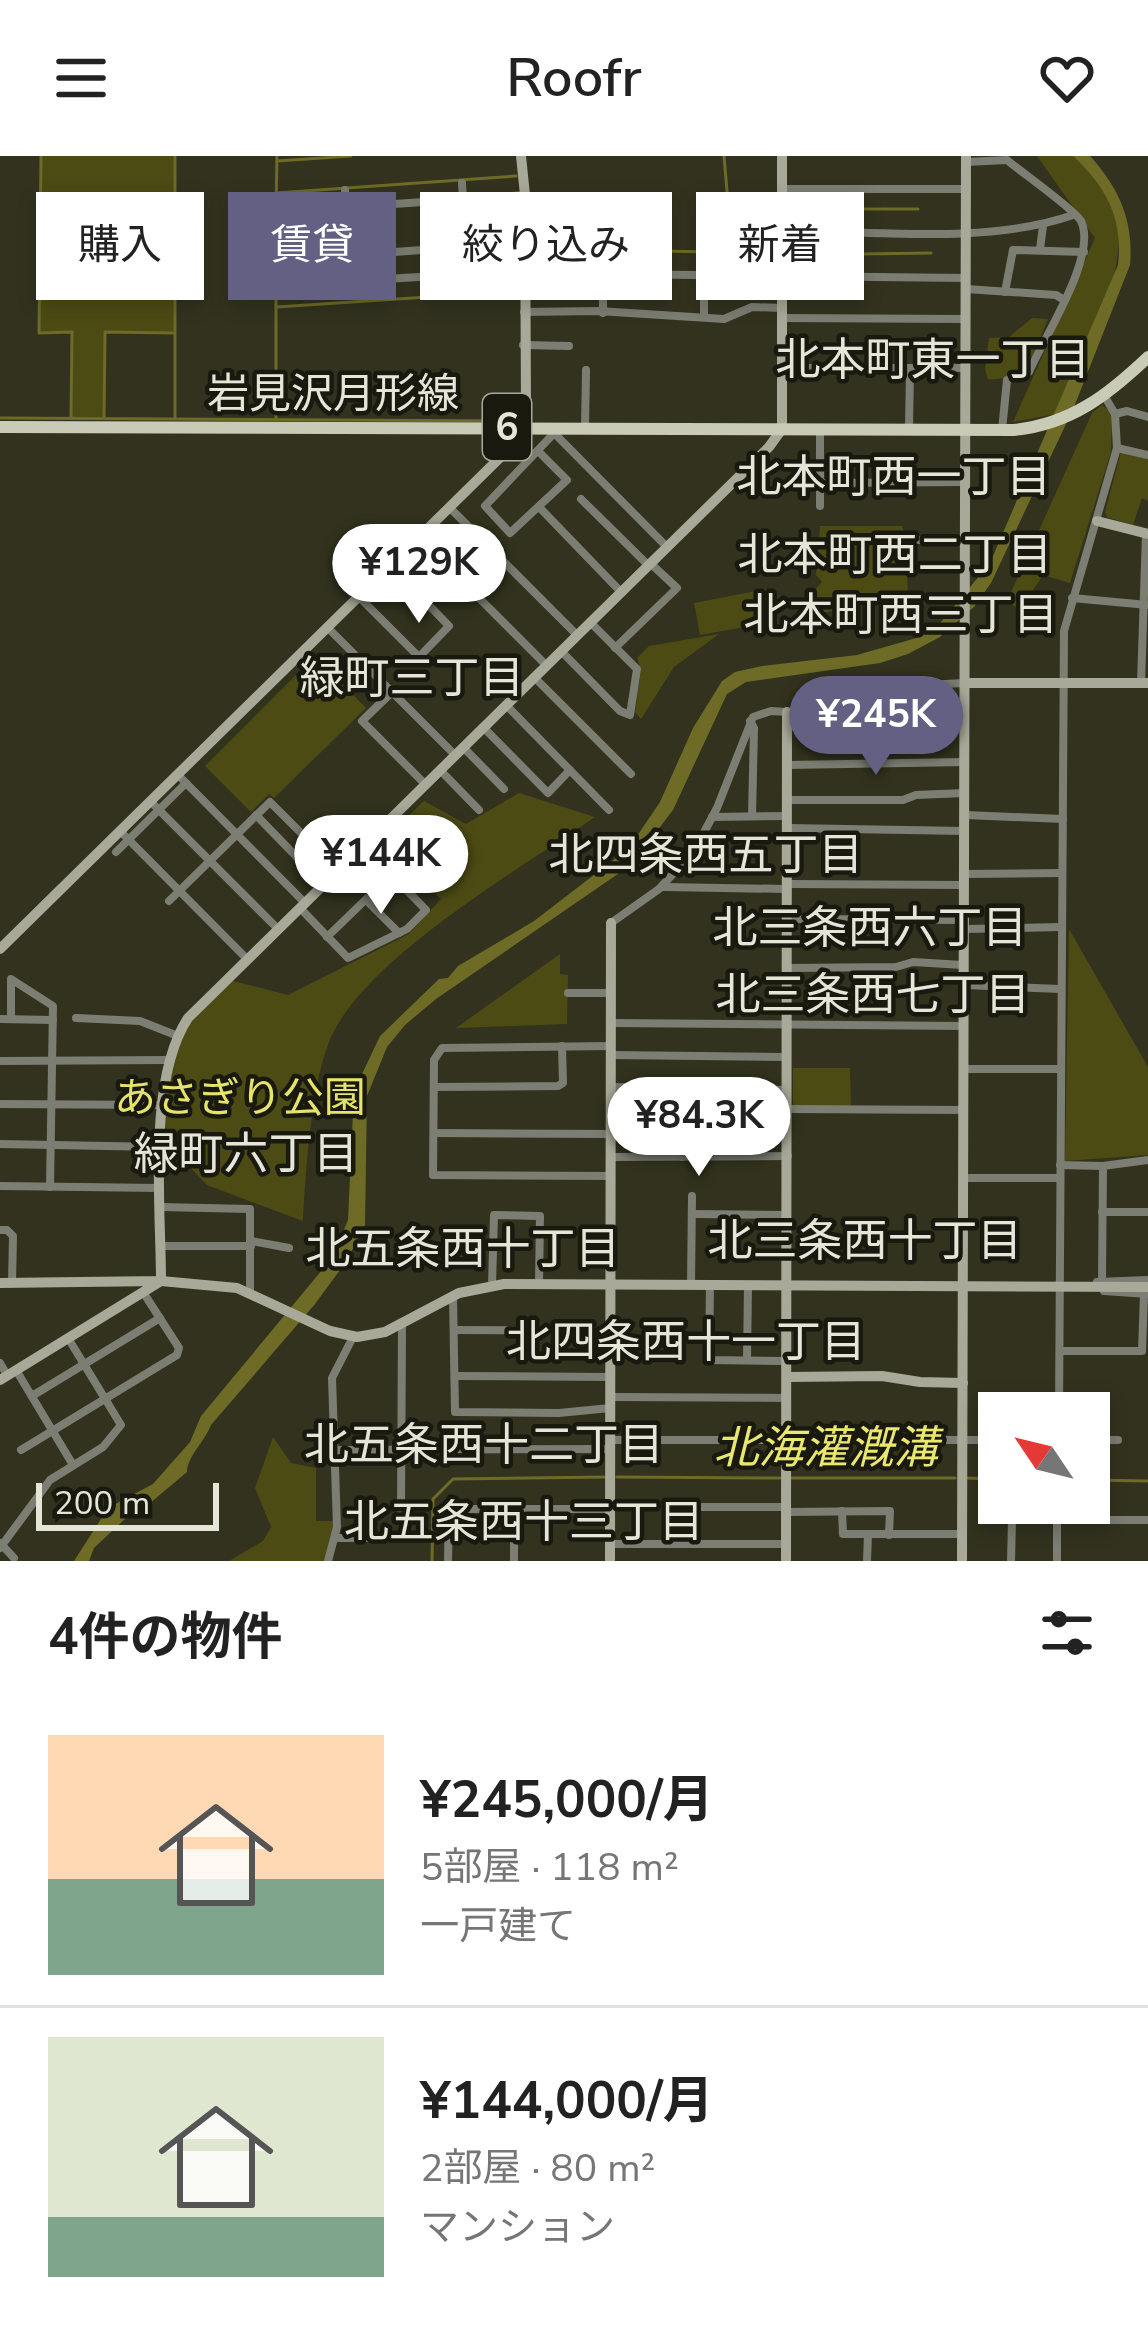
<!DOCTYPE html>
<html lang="ja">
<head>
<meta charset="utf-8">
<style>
  body { margin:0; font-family:"Nunito Sans","Noto Sans JP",sans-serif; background:#f2f2f2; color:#222; height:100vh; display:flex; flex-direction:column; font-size:45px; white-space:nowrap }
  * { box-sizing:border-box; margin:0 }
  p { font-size:39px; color:#767676 }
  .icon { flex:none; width:66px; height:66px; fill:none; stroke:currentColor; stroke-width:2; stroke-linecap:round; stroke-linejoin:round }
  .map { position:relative; height:1405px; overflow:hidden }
  .sheet { display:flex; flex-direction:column; background:#fff; flex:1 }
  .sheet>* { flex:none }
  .banner { position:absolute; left:36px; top:36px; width:1077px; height:108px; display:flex; gap:24px }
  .needle { width:78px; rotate:305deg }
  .tools { position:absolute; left:978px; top:1236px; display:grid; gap:24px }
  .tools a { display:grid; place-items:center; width:132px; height:132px; border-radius:0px; background:#fff; box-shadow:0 6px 18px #0003; font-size:60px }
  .scale { position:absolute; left:36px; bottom:30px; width:183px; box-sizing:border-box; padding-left:12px; border:6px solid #e5e5d8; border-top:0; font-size:33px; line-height:42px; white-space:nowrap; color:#e5e5d8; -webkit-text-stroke:9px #191910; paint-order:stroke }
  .price { position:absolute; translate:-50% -102px; padding:0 27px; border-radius:42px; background:#fff; color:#222; font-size:39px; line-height:78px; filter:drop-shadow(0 3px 6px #0008) }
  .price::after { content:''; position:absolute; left:50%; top:72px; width:36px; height:27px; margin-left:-18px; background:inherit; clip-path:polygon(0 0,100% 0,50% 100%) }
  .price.current { background:#636083; color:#fff }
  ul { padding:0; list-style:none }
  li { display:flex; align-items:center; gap:36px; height:300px; padding:0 48px }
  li+li { border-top:3px solid #e0e0e0 }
  li span { display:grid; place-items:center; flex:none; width:336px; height:240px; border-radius:0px; color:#555 }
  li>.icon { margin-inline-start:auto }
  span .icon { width:144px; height:144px; fill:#fffc; stroke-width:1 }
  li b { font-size:51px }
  h2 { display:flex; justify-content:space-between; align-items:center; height:144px; padding:0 48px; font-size:51px }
  .tag { padding:0 42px; border-radius:0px; background:#fff; box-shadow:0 6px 18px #0003; font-size:42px; line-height:108px }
  .tag.current { background:#636083; color:#fff }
  header { display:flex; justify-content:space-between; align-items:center; height:156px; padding:0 48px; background:#fff; font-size:54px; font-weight:600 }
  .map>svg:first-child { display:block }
  .green { fill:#4d4b14 }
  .water { fill:#6d6b26 }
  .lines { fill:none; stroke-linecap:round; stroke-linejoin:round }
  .stream { stroke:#6d6b26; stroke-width:3 }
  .street { stroke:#7d7e73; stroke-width:8 }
  .secondary { stroke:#a9a999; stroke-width:10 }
  .primary { stroke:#cacbb6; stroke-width:12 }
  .labels { text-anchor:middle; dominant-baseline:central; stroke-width:9; stroke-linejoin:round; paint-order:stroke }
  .shield { fill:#191910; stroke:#a8a89c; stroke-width:3 }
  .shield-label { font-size:39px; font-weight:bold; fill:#e5e5d8 }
  .street-label { font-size:42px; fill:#e5e5d8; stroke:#191910 }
  .park-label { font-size:42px; fill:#e6e36b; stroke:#191910 }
  .neighbourhood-label { font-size:45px; fill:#e5e5d8; stroke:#191910 }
  .water-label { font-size:45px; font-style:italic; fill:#eae76f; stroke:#191910 }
</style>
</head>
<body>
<header><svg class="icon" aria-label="menu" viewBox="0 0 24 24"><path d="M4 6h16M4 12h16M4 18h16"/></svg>Roofr<svg class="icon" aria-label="heart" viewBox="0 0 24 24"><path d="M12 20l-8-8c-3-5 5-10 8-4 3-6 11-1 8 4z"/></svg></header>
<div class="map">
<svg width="1148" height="1405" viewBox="0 0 1148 1405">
  <rect width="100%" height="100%" fill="#32321e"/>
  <g class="green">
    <path d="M42,0H175L174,176L105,177L103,261H72L73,177H39Z"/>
    <path d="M1037,0H1073C1087,13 1102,26 1110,43C1140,109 1082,198 1056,258L1013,266L1095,82Z"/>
    <path d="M1032,162L1048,163C1034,196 1029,226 988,223L985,213L989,182L1009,181Z"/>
    <path d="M1102,249L1112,257L1111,296L1070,427L1043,419L1020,454L1007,445L1092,257Z"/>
    <path d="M1121,296L1148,300V345L1142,342L1133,369L1107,361L1105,356Z"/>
    <path d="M820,370H902L905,377L908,441L816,458L804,445L822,426L816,419Z"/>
    <path d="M767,433L773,466L700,479L694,447Z"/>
    <path d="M719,478L674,511L641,563L635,556L641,514L637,502L649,490Z"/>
    <path d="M315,500L366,552L274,642L269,638L251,656L205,610Z"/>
    <path d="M519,637L595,661C520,713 376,796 334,875C311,919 306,1015 303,1065L207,1029L164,984L166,925L185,871L229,824L288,839L409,778L441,743L381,686L424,645L466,668Z"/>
    <path d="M1069,773L1148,911V999L1065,1005Z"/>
    <path d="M560,798V818L568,819L567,868L456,872Z"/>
    <path d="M793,912H850L851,950H793Z"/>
    <path d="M273,1281L291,1307L316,1312V1365H334L333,1386L324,1405H229L263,1385L271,1371L255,1332Z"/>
  </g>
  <path class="water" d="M1073,0H1090C1119,32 1134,65 1130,109L1074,251L991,427L974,451L940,481L908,498L880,507L746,526L727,538L673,654L631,709L436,843L405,869L387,891L367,940L365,1069L346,1106L315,1148L211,1269C205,1285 187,1301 187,1316L149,1348L142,1347L94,1392L89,1405H74L108,1352L153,1328L190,1286L201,1260L332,1102L348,1064L354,935L380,880L439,823L448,822L458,810L534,765L629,692L660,646L693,572L722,525L735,516L762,510L857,499L920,481L936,472L990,407L1118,109C1123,62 1107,32 1073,0Z"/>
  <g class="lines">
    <g class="stream">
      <path d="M41,0L39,177L72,176L71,262"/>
      <path d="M724,0L732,94"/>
      <path d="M277,5L351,0"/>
      <path d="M276,37L516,20"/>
      <path d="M276,52L277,0"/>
      <path d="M791,53H918"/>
      <path d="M533,93L777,97"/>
      <path d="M792,99L931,97"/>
      <path d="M277,151L519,135"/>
      <path d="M104,261L105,176L173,177"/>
      <path d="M0,262L518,265"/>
      <path d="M175,262V0"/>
      <path d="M276,262V104"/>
      <path d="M617,1321L781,1322"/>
      <path d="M791,1322H955"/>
      <path d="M965,1322L999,1323"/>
      <path d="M1089,1324L1148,1325"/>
      <path d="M432,1405L433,1343L453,1323L607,1321"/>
    </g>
    <g class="street">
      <path d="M966,6L1007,4C1021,16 1073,52 1081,65C1098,100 1044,181 1029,216L1007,224L1002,274"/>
      <path d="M462,27L463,45"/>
      <path d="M782,33H967"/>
      <path d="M345,34L351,124"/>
      <path d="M465,45L467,116"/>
      <path d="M279,51L281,129L525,115"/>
      <path d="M279,56L525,39"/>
      <path d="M782,74C873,75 987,89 1073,59"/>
      <path d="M466,93H525"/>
      <path d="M1040,93L1043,70"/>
      <path d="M279,104L466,91"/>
      <path d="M526,113L593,114L603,118V157"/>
      <path d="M603,118L966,122"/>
      <path d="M966,133L1056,139L1064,144"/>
      <path d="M1005,136L1013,94L1084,96"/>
      <path d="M524,156L598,155L724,163L752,151L782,152"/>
      <path d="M704,161V119"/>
      <path d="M782,162L965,163"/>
      <path d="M523,189L569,190"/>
      <path d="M782,212H966"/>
      <path d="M1115,258L1127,255L1148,261"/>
      <path d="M585,272L586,214"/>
      <path d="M909,273L910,212"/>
      <path d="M820,274V327L966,326"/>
      <path d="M556,279L667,391"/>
      <path d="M1117,292L1148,299"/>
      <path d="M539,296L567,324L510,377L485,350L558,273"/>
      <path d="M581,343L648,409"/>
      <path d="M820,350V327"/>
      <path d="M450,352L577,479"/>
      <path d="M540,352L621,436"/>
      <path d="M419,382L546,509"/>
      <path d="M909,384H965"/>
      <path d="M359,441L419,501L449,470L391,410"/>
      <path d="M1072,442L1148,449"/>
      <path d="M328,472L455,599"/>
      <path d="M615,492L677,432L650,407"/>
      <path d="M561,495L620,555L630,559L637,513L590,466"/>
      <path d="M534,521L631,618"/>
      <path d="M1141,527L1146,378"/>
      <path d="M392,536L362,565L425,628"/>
      <path d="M506,549L609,654"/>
      <path d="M750,565L754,572L752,660"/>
      <path d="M483,571L548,637L570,614"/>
      <path d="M463,591L504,633"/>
      <path d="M787,609L965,606"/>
      <path d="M440,614L479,654"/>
      <path d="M178,619L305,747"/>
      <path d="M787,644H903L916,639L965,637"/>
      <path d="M151,646L278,773"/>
      <path d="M256,659L323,728"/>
      <path d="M965,659L1063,663"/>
      <path d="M712,661L787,660"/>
      <path d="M787,672L965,675"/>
      <path d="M121,676L247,803"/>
      <path d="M116,696L186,627"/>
      <path d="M965,718L1061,717"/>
      <path d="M789,728L963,729"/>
      <path d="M664,731L787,733"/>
      <path d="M366,744L399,777"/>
      <path d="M169,745L270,646L338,714"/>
      <path d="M300,752L348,802L407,773L426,754L363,689"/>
      <path d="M788,763L965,764"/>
      <path d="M611,767L659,733L694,695L717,652L753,561L771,555L834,559L860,556L924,529L965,527"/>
      <path d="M965,773L1061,771"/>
      <path d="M327,781L391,719"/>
      <path d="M788,812L896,811L913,806L963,809"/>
      <path d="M965,829L1060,833"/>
      <path d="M568,837H611"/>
      <path d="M76,862L140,865L178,880"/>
      <path d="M0,863L53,864"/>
      <path d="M11,863V823L53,850L50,1031"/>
      <path d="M611,867L963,870"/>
      <path d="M611,899L787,901"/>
      <path d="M0,905L168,904"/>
      <path d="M964,913H1060"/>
      <path d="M434,931L558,930L563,927L562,890"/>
      <path d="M611,931L787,934"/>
      <path d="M0,948L162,949"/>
      <path d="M787,953L964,954"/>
      <path d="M611,964L787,965"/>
      <path d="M434,977L611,978"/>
      <path d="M0,988L160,991"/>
      <path d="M611,1001L788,1000"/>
      <path d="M682,1001V933"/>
      <path d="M1060,1009L1103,1010L1102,1125"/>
      <path d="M1103,1010L1148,1004"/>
      <path d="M611,1020L433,1019L434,904L442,892L611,890"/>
      <path d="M964,1022H1060"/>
      <path d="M0,1030L160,1032"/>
      <path d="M161,1051L250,1053V1137"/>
      <path d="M1102,1056H1148"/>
      <path d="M693,1058L786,1059"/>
      <path d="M0,1074H7L13,1080L12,1127"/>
      <path d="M251,1085L289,1092"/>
      <path d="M161,1090H251"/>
      <path d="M1097,1126L1148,1124"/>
      <path d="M492,1129L494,1059L540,1060L539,1128"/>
      <path d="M691,1129L692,1040"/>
      <path d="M710,1129L709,1204L786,1205"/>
      <path d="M1104,1135L1148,1138"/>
      <path d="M453,1140L455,1256L559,1257L610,1252"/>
      <path d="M454,1174L610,1175"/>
      <path d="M1060,1195H1142L1144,1138"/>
      <path d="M747,1204L748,1129"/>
      <path d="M0,1207L7,1219"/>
      <path d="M16,1214L73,1309"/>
      <path d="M455,1220L611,1221"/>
      <path d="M32,1240L160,1162"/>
      <path d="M610,1241L787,1242"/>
      <path d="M1059,1257L1064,475L1117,292L1115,258L1105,241"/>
      <path d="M610,1284H999"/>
      <path d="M1089,1284H1118"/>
      <path d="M21,1294L177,1199L179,1192L143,1136"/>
      <path d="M335,1294L610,1293"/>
      <path d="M694,1351H786"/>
      <path d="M401,1355L402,1167"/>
      <path d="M842,1355L843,1378H962"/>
      <path d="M786,1356L890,1355L889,1379"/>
      <path d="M337,1382H410"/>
      <path d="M0,1387L14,1402"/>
      <path d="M610,1388H786"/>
      <path d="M0,1392L50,1324L103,1291L121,1269L68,1182"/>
      <path d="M328,1405L337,1371L332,1222L353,1181"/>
      <path d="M448,1405L449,1353H610"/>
      <path d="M514,1405V1353"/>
      <path d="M867,1405L868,1378"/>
      <path d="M1011,1405L1012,1364H1148"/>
      <path d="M1057,1405V1347"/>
    </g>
    <g class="secondary">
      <path d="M1097,365L1148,378"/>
      <path d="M965,527H1148"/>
      <path d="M0,793L521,281L526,254L525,39L521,0"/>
      <path d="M0,1127L161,1125C161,1051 147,924 188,862L769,291L782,273V0"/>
      <path d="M787,1221L882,1220L920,1226L963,1227"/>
      <path d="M0,1224L161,1125L237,1132L330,1175L357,1181L385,1176L459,1137L504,1128L1148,1131"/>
      <path d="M610,1405L611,767"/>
      <path d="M786,1405L787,556"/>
      <path d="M962,1405L966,0"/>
    </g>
    <path class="primary" d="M0,271L1014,274C1071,268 1108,239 1148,201"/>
  </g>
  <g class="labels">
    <rect class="shield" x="483" y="238" width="48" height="66" rx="9"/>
    <g class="shield-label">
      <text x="507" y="271">6</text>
    </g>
    <g class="street-label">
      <text x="333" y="238">岩見沢月形線</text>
    </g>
    <g class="park-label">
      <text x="240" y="942">あさぎり公園</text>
    </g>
    <g class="neighbourhood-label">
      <text x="933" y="204">北本町東一丁目</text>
      <text x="894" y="321">北本町西一丁目</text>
      <text x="895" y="399">北本町西二丁目</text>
      <text x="901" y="459">北本町西三丁目</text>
      <text x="412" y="522">緑町三丁目</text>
      <text x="706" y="699">北四条西五丁目</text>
      <text x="870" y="772">北三条西六丁目</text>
      <text x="873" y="839">北三条西七丁目</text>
      <text x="246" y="998">緑町六丁目</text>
      <text x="865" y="1085">北三条西十丁目</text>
      <text x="463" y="1093">北五条西十丁目</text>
      <text x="686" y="1186">北四条西十一丁目</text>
      <text x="484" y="1289">北五条西十二丁目</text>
      <text x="524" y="1366">北五条西十三丁目</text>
    </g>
    <g class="water-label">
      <text x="826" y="1292">北海灌漑溝</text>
    </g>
  </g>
</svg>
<div class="tools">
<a><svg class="needle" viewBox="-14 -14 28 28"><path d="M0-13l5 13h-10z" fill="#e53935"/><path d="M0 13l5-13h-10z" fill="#767676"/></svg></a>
</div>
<div class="scale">200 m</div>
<b class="price" style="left:419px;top:470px">¥129K</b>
<b class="price current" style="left:876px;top:622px">¥245K</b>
<b class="price" style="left:381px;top:761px">¥144K</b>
<b class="price" style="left:699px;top:1023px">¥84.3K</b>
<div class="banner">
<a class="tag">購入</a>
<a class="tag current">賃貸</a>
<a class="tag">絞り込み</a>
<a class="tag">新着</a>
</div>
</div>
<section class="sheet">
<h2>4件の物件<svg class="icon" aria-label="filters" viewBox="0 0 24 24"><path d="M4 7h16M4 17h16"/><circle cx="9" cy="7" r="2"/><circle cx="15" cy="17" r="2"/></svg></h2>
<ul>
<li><span style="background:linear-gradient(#ffd9b3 60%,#7fa58c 0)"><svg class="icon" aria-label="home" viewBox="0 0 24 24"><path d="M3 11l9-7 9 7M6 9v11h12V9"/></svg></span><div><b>¥245,000/月</b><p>5部屋 · 118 m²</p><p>一戸建て</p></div></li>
<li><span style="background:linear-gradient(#dfe7d0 75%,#7fa58c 0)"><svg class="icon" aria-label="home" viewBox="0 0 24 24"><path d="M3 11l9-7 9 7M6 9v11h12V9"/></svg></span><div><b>¥144,000/月</b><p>2部屋 · 80 m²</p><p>マンション</p></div></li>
</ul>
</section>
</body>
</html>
